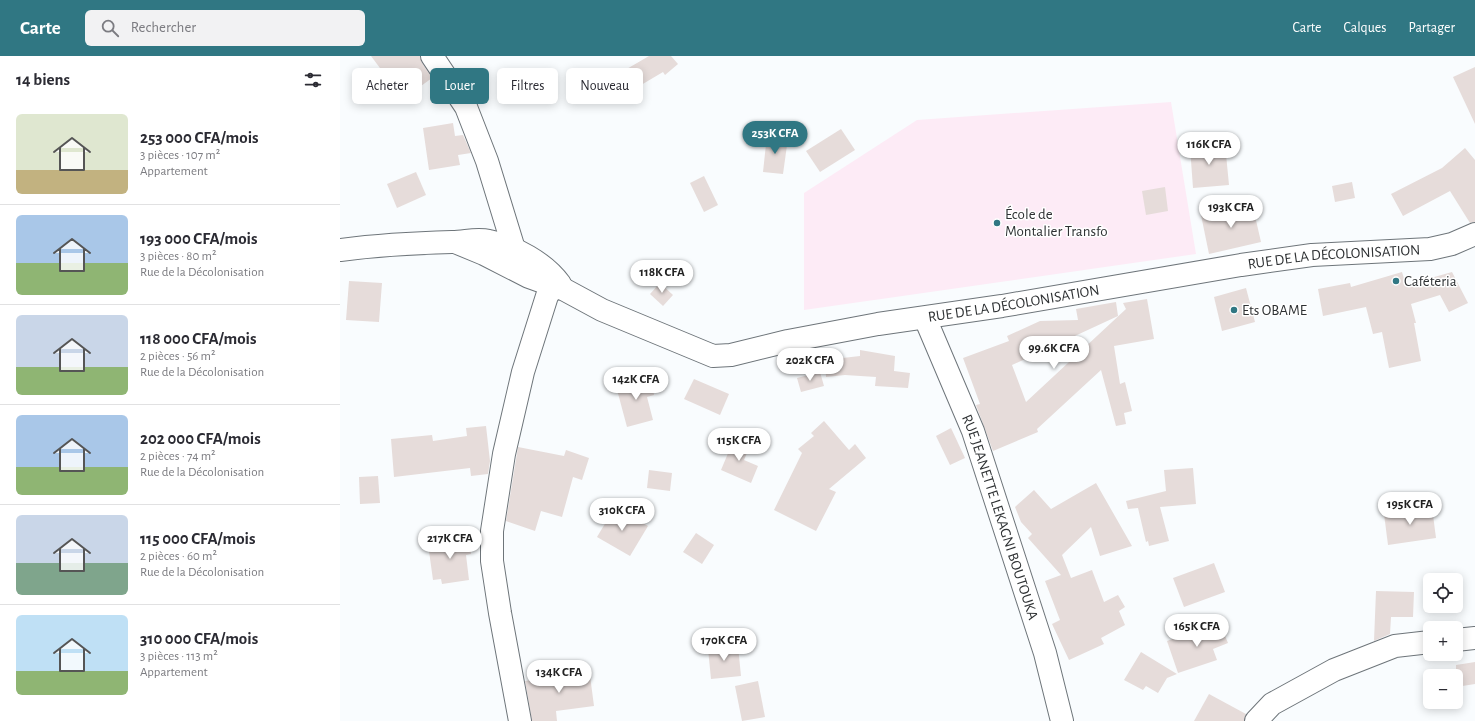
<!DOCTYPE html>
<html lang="fr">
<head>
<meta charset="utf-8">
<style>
  body { margin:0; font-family:"Alegreya Sans",sans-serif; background:#f2f2f3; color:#2b2b33; height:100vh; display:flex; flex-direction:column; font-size:15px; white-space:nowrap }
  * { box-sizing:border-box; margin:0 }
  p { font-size:13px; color:#7c7c81 }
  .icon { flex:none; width:22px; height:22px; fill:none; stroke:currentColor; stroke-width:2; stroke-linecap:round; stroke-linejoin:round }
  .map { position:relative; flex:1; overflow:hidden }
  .details { display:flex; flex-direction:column; background:#fff; width:340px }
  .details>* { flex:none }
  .hud { position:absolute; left:12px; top:12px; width:380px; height:36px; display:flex; gap:8px }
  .buttons { position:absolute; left:1083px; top:517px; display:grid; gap:8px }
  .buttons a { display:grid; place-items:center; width:40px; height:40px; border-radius:6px; background:#fff; box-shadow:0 2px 10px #0003; font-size:20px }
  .price { position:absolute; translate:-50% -34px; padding:0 9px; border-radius:14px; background:#fff; color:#222; font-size:13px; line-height:26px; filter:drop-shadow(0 1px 2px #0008) }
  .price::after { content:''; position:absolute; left:50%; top:24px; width:12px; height:9px; margin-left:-6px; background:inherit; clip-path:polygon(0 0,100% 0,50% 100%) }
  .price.selected { background:#307783; color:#fff }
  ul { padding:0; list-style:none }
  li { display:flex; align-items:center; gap:12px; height:100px; padding:0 16px }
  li+li { border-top:1px solid #e1e1e2 }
  li span { display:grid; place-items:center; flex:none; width:112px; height:80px; border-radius:6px; color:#555 }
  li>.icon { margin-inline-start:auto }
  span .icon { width:48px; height:48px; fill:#fffc; stroke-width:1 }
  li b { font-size:17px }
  h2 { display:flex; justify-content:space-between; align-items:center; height:48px; padding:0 16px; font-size:17px }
  .tag { padding:0 14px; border-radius:6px; background:#fff; box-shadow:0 2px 10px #0003; font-size:14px; line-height:36px }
  .tag.selected { background:#307783; color:#fff }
  header { display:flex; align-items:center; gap:24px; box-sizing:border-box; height:56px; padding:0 20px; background:#307783; color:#fff }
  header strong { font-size:19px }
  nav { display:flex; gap:22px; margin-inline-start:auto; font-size:14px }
  .search { width:280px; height:36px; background:#f2f2f3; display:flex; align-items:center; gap:10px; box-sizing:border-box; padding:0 14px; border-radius:6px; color:#7c7c81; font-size:15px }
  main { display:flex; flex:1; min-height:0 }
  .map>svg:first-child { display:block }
  .education { fill:#fdebf6 }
  .building { fill:#e6dcda }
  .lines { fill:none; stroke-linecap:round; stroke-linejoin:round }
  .minor-casing { stroke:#6e757a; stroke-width:24 }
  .minor { stroke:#fff; stroke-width:22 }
  .poi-dot { fill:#307783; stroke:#fff; stroke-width:1.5 }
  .labels { text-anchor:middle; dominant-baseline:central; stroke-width:3; stroke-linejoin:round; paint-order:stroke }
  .poi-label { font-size:15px; fill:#2e3133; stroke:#fff; text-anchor:start }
  .street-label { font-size:15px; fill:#2e3133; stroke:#fff }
</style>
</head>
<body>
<header>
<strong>Carte</strong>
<div class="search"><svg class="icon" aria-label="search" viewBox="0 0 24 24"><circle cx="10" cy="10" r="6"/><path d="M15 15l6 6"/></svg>Rechercher</div>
<nav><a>Carte</a><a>Calques</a><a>Partager</a></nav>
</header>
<main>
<section class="details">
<h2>14 biens<svg class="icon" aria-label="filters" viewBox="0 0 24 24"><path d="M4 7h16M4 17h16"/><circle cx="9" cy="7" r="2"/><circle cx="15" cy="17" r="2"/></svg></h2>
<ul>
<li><span style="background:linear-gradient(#dfe7d0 70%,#c2b280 0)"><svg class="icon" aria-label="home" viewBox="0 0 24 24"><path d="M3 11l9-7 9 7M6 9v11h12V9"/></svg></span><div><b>253 000 CFA/mois</b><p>3 pièces · 107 m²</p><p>Appartement</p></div></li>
<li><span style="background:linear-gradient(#a9c7e8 60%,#8fb573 0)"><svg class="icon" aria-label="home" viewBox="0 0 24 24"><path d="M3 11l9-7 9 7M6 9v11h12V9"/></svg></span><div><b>193 000 CFA/mois</b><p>3 pièces · 80 m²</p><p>Rue de la Décolonisation</p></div></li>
<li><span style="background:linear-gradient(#c9d6e8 65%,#8fb573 0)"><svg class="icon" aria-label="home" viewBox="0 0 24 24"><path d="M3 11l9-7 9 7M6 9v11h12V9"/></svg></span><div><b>118 000 CFA/mois</b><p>2 pièces · 56 m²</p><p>Rue de la Décolonisation</p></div></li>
<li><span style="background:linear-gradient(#a9c7e8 65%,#8fb573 0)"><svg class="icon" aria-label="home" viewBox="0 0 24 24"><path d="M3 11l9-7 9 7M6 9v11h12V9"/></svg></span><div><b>202 000 CFA/mois</b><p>2 pièces · 74 m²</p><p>Rue de la Décolonisation</p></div></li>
<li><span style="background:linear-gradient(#c9d6e8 60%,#7fa58c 0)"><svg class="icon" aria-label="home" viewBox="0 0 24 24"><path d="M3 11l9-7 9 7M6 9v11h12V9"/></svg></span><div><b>115 000 CFA/mois</b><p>2 pièces · 60 m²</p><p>Rue de la Décolonisation</p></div></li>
<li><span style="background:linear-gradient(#bfe0f5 70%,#8fb573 0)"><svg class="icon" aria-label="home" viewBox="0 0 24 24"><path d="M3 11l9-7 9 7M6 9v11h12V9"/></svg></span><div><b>310 000 CFA/mois</b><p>3 pièces · 113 m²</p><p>Appartement</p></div></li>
</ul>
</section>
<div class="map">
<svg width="1135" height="665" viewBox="0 0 1135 665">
  <rect width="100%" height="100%" fill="#f9fcfe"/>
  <path class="education" d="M831,46L856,198L464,254V137L577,64Z"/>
  <g class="building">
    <path d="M31,0H80L82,7L92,22L63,43Z"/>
    <path d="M309,0H331L338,8L325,19L323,16L296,32L285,14Z"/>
    <path d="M1135,11V68L1113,21Z"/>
    <path d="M113,67L115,80L123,79L131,97L118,99L120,109L89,114L83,72Z"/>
    <path d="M501,73L515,94L480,116L466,95Z"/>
    <path d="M427,79L448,82L443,118L423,116Z"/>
    <path d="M885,88L889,129L853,132L850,91Z"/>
    <path d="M1125,92L1135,104V166L1130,167L1110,135L1063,160L1051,138L1102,112Z"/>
    <path d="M76,116L86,139L57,152L47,128Z"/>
    <path d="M364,120L378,149L364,156L350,127Z"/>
    <path d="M1012,126L1015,142L995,146L992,130Z"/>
    <path d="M825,131L828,155L806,159L802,135Z"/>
    <path d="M912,147L921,186L869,198L861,159Z"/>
    <path d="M1062,216L1066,229L1112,216L1128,247L1109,256L1100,239L1071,248L1076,267H1074L1081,305L1049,312L1042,276L1033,278L1026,251L983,260L978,233L1010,227L1011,231Z"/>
    <path d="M9,225L42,227L39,266L6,264Z"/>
    <path d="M320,227L333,239L323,250L310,238Z"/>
    <path d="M906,232L915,266L882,275L874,241Z"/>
    <path d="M807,243L814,283L774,290L780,328L785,326L792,355L784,357L786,368L776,370L761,314L697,373L698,376L653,395L636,349L640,348L623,302L669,285L667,280L700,265L738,264L736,253L776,246L778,260L672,309L686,346L786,253L783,247Z"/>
    <path d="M520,294L555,300L554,315L570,317L568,332L535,330L536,321L505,319L486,321L485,304L520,300Z"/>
    <path d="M480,316L484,330L461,336L457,322Z"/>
    <path d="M311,320L314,339L307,341L313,364L287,371L276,330Z"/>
    <path d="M354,323L389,338L380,359L344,343Z"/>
    <path d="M484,365L509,394L515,388L526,402L489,433L496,436L476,475L434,454L462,397L458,393L474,380L471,377Z"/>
    <path d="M146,370L150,405L148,418L131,420L130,412L54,421L51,383L92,379L93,385L127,380L126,372Z"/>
    <path d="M611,372L625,402L610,409L596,380Z"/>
    <path d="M394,383L410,390L404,404L418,410L411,427L381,414Z"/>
    <path d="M178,391L224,400L226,394L249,402L242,424L233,421L222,461L201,455L195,475L166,465Z"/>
    <path d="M853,412L856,448L820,451L829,485L809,490L808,485L806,486L798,452L788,453L786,445L826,435L824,414Z"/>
    <path d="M309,414L332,417L330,435L307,432Z"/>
    <path d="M38,420L40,447L20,448L19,421Z"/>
    <path d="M756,427L792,490L760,500L751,471L722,499L731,522L752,514L764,546L778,539L785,551L779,555L785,569L761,582L764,588L729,604L712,568L720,564L705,525L721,519L688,482L692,478L681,466L675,451L694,434L711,453Z"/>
    <path d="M275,451L308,470L290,500L257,481Z"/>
    <path d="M1092,451L1096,482L1048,489L1044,458Z"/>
    <path d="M356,477L374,489L362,508L343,496Z"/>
    <path d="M128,481L131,498L126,499L129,524L102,528L101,523L93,524L88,488Z"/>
    <path d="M874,507L885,536L844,551L833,522Z"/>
    <path d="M1036,535L1074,536L1073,561H1051L1050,578L1034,585Z"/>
    <path d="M880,568L888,587L873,593L877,604L838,617L827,585L865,571L866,574Z"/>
    <path d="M398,590L401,620L371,623L368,593Z"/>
    <path d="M801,596L837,618L827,622L818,637L806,630L803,634L784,624Z"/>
    <path d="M1135,606V628L1116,631V609Z"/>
    <path d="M249,612L254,650L216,655L217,665H192L185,625L223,620V616Z"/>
    <path d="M418,625L425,661L402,665L395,630Z"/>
    <path d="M869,638L906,658L904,665H854Z"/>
  </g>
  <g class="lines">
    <g class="minor-casing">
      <g id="minor">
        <path d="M92,0L126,51L147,105L174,193"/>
        <path id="s1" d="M115,186L144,198L189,221L225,234L262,254L373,300L391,299L448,285L538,268L662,250L901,209L972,199L1090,193L1112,188L1135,178"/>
        <path d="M0,194C38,189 75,187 112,186C125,186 136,182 149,185C174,190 205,207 220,228"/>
        <path id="s2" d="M585,262L633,375L705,597L722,665"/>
        <path d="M1116,584L1135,582"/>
        <path d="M180,665L160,557L152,505V475L164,398L183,316L207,240L213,231"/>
        <path d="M916,665L932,648L994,614L1055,590L1090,586"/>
      </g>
    </g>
    <use href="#minor" class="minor"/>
  </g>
  <g class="poi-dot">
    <circle cx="657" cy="167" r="4"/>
    <circle cx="1056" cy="225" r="4"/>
    <circle cx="894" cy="254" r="4"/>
  </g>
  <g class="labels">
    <g class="poi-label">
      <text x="665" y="158">École de<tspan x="665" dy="17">Montalier Transfo</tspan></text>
      <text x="1064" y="225">Caféteria</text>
      <text x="902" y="254">Ets OBAME</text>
    </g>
    <g class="street-label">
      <text stroke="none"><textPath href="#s1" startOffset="912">RUE DE LA DÉCOLONISATION</textPath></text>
      <text stroke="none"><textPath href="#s1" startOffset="588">RUE DE LA DÉCOLONISATION</textPath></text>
      <text stroke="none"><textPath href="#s2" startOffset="213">RUE JEANETTE LEKAGNI BOUTOUKA</textPath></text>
    </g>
  </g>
</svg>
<div class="buttons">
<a><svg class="icon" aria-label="locate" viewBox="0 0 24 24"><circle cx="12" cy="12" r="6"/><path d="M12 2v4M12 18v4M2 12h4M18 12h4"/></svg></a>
<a>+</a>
<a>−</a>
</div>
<b class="price selected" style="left:435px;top:99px">253K CFA</b>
<b class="price" style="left:869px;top:110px">116K CFA</b>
<b class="price" style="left:891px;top:173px">193K CFA</b>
<b class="price" style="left:322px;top:238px">118K CFA</b>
<b class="price" style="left:714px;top:314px">99.6K CFA</b>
<b class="price" style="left:470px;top:326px">202K CFA</b>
<b class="price" style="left:296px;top:345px">142K CFA</b>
<b class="price" style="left:399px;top:406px">115K CFA</b>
<b class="price" style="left:1070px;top:470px">195K CFA</b>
<b class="price" style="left:282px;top:476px">310K CFA</b>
<b class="price" style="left:110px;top:504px">217K CFA</b>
<b class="price" style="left:857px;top:592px">165K CFA</b>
<b class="price" style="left:384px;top:606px">170K CFA</b>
<b class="price" style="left:219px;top:638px">134K CFA</b>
<div class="hud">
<a class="tag">Acheter</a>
<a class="tag selected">Louer</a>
<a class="tag">Filtres</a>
<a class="tag">Nouveau</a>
</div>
</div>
</main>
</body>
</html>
